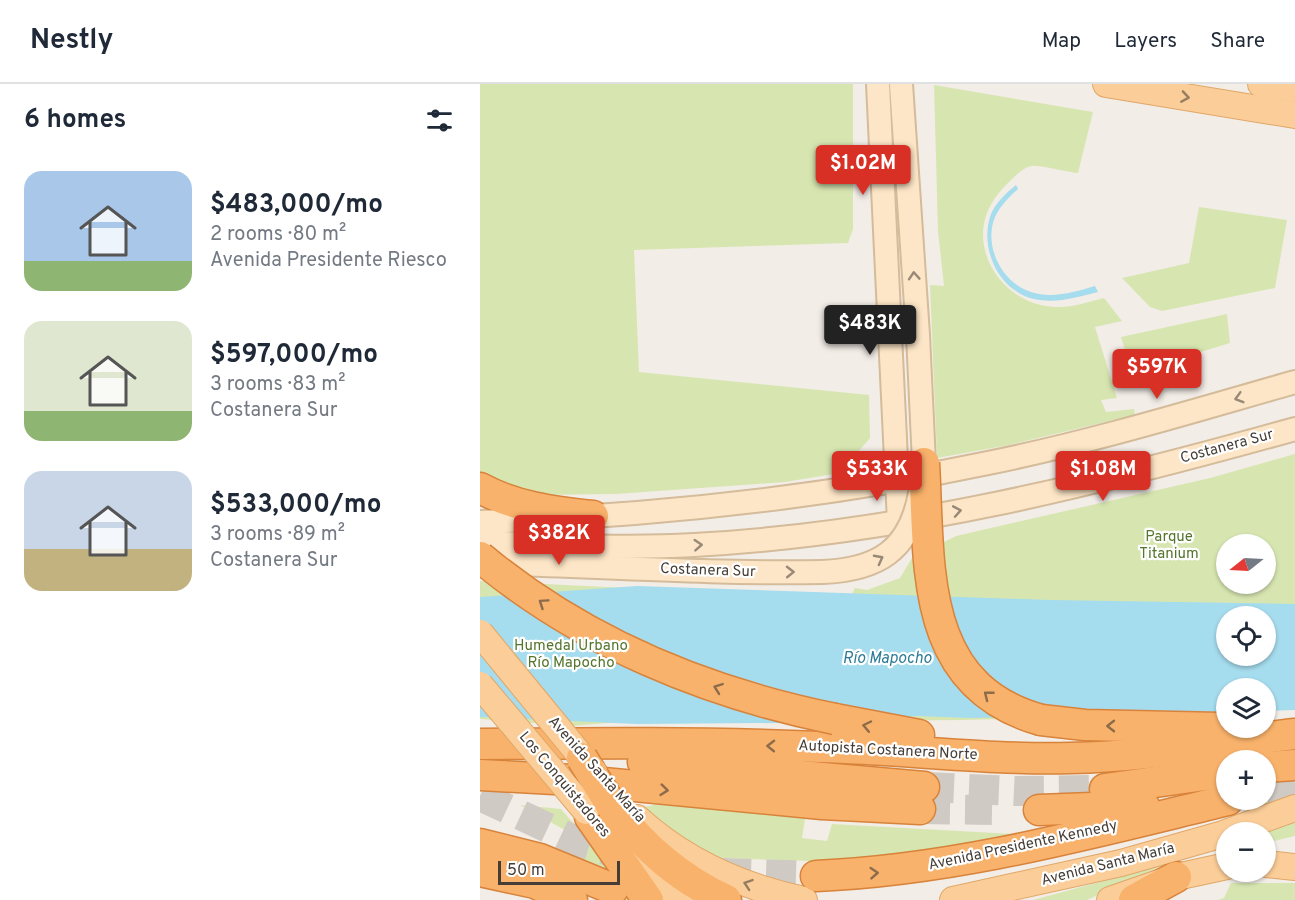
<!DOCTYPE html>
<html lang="en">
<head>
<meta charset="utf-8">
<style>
  body { margin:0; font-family:Overpass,sans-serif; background:#f6f6f7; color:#1f2937; height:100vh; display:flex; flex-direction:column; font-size:22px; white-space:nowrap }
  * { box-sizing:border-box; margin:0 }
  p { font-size:20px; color:#747a83 }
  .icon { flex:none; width:33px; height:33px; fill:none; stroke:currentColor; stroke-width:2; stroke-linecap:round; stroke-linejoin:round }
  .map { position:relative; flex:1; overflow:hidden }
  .sheet { display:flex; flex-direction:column; background:#fff; width:480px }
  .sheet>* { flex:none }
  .needle { width:39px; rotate:252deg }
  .buttons { position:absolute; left:736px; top:450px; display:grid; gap:12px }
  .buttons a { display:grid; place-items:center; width:60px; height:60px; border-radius:50%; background:#fff; box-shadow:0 2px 4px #0004; font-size:30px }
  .scale { position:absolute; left:18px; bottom:15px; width:122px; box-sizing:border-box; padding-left:6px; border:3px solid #453d36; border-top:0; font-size:16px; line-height:21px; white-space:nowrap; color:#453d36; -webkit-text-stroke:4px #fff; paint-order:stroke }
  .price { position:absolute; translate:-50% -51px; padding:0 14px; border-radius:6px; background:#d93025; color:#fff; font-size:20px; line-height:39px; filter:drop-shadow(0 2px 3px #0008) }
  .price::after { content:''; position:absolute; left:50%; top:36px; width:18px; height:14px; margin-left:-9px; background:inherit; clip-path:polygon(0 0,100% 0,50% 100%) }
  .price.current { background:#222; color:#fff }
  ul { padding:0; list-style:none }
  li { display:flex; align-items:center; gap:18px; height:150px; padding:0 24px }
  li span { display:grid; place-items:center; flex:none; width:168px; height:120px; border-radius:18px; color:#555 }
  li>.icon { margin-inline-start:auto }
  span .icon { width:72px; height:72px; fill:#fffc; stroke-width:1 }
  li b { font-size:26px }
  h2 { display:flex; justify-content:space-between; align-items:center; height:72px; padding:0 24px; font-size:26px }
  header { display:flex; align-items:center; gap:36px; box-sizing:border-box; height:84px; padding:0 30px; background:#fff; border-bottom:2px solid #e0e1e3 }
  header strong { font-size:28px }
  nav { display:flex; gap:33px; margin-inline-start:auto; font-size:21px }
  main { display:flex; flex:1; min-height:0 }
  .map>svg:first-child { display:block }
  .green { fill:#d7e6b1; fill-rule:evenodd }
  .water { fill:#a5dcee; fill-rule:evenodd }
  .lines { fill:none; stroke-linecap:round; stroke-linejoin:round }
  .highway-tunnel { stroke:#d0cac4; stroke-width:30; stroke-dasharray:30 15; stroke-linecap:butt }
  .secondary-casing { stroke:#d4bb9a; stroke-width:26 }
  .primary-casing { stroke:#e0a768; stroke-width:28 }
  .highway-casing { stroke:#d8833b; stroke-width:33 }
  .secondary { stroke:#fde6c7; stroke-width:22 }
  .primary { stroke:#fbcd98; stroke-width:26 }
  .highway { stroke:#f9b26b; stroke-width:30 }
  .secondary-bridge-casing { stroke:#d4bb9a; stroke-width:26; stroke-linecap:butt }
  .primary-bridge-casing { stroke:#e0a768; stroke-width:28; stroke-linecap:butt }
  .highway-bridge-casing { stroke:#d8833b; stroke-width:33; stroke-linecap:butt }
  .secondary-bridge { stroke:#fde6c7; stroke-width:22 }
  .primary-bridge { stroke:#fbcd98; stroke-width:26 }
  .highway-bridge { stroke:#f9b26b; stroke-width:30 }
  .oneway { stroke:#977e62 }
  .oneway2 { stroke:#988977 }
  .oneway3 { stroke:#8d6c4b }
  .labels { text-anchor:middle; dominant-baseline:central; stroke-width:4.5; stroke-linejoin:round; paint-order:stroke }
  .street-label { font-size:15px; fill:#453d36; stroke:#fff }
  .park-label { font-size:15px; fill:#54752b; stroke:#fff }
  .water-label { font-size:16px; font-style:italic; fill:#2d7c96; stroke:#fff }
</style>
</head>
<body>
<header>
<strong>Nestly</strong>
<nav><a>Map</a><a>Layers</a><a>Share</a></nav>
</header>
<main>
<section class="sheet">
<h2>6 homes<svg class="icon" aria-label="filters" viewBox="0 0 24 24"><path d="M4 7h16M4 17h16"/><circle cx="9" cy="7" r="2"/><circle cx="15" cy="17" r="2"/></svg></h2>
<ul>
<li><span style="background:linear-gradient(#a9c7e8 75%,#8fb573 0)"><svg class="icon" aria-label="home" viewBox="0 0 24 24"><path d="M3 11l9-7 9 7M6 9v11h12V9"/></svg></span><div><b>$483,000/mo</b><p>2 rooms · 80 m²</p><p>Avenida Presidente Riesco</p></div></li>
<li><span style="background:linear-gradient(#dfe7d0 75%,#8fb573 0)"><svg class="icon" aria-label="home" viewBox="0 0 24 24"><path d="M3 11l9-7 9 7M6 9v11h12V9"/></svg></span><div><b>$597,000/mo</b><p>3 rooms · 83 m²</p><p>Costanera Sur</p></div></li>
<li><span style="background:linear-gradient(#c9d6e8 65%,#c2b280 0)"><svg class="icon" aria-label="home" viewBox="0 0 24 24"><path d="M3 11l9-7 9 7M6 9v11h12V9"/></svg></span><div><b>$533,000/mo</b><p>3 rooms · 89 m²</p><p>Costanera Sur</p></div></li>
</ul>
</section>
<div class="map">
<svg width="815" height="816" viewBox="0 0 815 816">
  <rect width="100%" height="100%" fill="#f3ede7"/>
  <g class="green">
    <path d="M0,0H373V145L368,159L154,166L159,288L389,311L390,354L360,389L305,398L136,410L58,411L14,397L0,389Z"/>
    <path d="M454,1L613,28L598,89C586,88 563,81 552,82C543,83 533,94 527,100C517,110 509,121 505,135C494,178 531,222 575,223C591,224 608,218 624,214L642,237L615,243L637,314L621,316L626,328L654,325L655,331L529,361L457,374L450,201L464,202L458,147Z"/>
    <path d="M719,123L807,136L795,204L682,227L670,223L642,194L709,179Z"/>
    <path d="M747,230L750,259L652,289L641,253Z"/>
    <path d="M815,370V625L786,627V604H747V629L484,636L128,639L92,642L0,635V497L190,506L402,511L372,510L375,504L387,506L420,494L432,474L476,452L730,394ZM747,460H786V500H747ZM747,532H786V572H747Z"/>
    <path d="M815,693V713L778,727L777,716H786V695Z"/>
    <path d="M191,717L325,735L322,754L347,757L352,740L553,751L393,779L233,774L160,724Z"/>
    <path d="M40,721L81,725L108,756L152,816H140L84,777L92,750Z"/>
    <path d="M815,736V752L786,759V748H777Z"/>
    <path d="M686,780L607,816H553Z"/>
    <path d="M751,799H815V816H738L744,814Z"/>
  </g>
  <g class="water">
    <path d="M536,101L538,105C529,113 520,122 515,133C503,162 522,199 551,208C572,215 595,208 615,202L618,208C597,213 576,220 554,215C519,207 500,166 510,133C514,120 526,109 536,101Z"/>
    <path d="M157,502L570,516L815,520V626L786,627V604H747V629H739L490,634L439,632L300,639L157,640L0,633V513ZM747,532H786V572H747Z"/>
  </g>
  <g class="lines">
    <g class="highway-tunnel">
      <path d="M444,703L535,707L615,706"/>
      <path d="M786,707L815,701"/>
      <path d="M0,712L96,757L152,774"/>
      <path d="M440,725L512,726"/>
      <path d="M241,789L336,792"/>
    </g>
    <g class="secondary-casing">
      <g id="secondary">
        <path d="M398,0L419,438"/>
        <path d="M421,0L438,251L444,379"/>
        <path d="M0,438C170,432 342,414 508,379C612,358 713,327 815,298"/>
        <path d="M0,458C71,461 142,465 214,461C419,450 618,400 815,345"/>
        <path d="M4,479C117,482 230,490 342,488"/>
      </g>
    </g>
    <g class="primary-casing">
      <g id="primary">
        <path d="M626,0L815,31"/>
        <path d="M781,0L815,5"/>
        <path d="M157,734C204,777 263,803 324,816"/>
        <path d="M748,748L815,724"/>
        <path d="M143,768L177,797L204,816"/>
        <path d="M786,780L815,783"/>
        <path d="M473,816L641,779L747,749"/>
        <path d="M630,816L696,793L747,782"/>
      </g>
    </g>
    <g class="highway-casing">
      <g id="highway">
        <path d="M0,404C35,423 74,428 113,432"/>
        <path d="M355,635L439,651"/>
        <path d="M561,636L605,641L740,644"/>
        <path d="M0,660C113,659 227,658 340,663C423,665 506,676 590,674C665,673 740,659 815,650"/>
        <path d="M163,678L444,703"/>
        <path d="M786,683L815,681"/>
        <path d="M0,691L92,696L342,720L440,725"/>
        <path d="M625,705L747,688"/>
        <path d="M133,724C165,764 200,795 246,816"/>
        <path d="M559,726L664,722"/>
        <path d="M110,733L168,816"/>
        <path d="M0,760L60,775L133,805"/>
        <path d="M0,787L55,799L92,816"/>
        <path d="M336,792C477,786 611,749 748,716"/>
        <path d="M654,816L696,793"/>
      </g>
    </g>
    <use href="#secondary" class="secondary"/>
    <use href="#primary" class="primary"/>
    <use href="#highway" class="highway"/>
    <g class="secondary-bridge-casing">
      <path id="secondary-bridge" d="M342,488C398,486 430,466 440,409"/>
    </g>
    <g class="primary-bridge-casing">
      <g id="primary-bridge">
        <path d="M0,549L114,688"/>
        <path d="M0,601L106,727"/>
      </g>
    </g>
    <g class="highway-bridge-casing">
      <g id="highway-bridge">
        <path d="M444,379C450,482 438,602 561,636"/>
        <path d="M0,473C102,558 227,609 355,635"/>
        <path d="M102,674L133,724"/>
      </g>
    </g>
    <use href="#secondary-bridge" class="secondary-bridge"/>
    <use href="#primary-bridge" class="primary-bridge"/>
    <use href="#highway-bridge" class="highway-bridge"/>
  </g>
  <defs><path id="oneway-chevron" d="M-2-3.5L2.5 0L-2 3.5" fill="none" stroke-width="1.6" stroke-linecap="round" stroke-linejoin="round" transform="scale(1.5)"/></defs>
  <g class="oneway">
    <use href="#oneway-chevron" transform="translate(705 13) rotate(9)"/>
    <use href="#oneway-chevron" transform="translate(268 800) rotate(-161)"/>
  </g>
  <g class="oneway2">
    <use href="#oneway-chevron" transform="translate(434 192) rotate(-94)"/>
    <use href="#oneway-chevron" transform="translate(759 314) rotate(164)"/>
    <use href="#oneway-chevron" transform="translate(477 427) rotate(-10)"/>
    <use href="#oneway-chevron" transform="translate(218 461) rotate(-4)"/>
    <use href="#oneway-chevron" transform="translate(399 475) rotate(-28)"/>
    <use href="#oneway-chevron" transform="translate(310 488) rotate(-1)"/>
  </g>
  <g class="oneway3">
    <use href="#oneway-chevron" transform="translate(63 519) rotate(-146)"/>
    <use href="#oneway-chevron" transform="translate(238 604) rotate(-160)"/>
    <use href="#oneway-chevron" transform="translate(508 611) rotate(-142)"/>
    <use href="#oneway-chevron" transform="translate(387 642) rotate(-168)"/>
    <use href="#oneway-chevron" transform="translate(631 642) rotate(-180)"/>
    <use href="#oneway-chevron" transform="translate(291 662) rotate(-179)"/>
    <use href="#oneway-chevron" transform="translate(184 706) rotate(6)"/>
    <use href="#oneway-chevron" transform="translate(394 789) rotate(-4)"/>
  </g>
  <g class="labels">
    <g class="street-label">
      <text transform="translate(747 363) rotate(-15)">Costanera Sur</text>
      <text transform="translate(228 487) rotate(2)">Costanera Sur</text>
      <text transform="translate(408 667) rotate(3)">Autopista Costanera Norte</text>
      <text transform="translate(116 686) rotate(48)">Avenida Santa María</text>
      <text transform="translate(84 701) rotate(50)">Los Conquistadores</text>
      <text transform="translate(543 762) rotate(-12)">Avenida Presidente Kennedy</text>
      <text transform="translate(628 781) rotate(-14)">Avenida Santa María</text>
    </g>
    <g class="park-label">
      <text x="689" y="453">Parque<tspan x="689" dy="17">Titanium</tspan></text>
      <text x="91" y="562">Humedal Urbano<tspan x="91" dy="17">Río Mapocho</tspan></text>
    </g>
    <g class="water-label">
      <text x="407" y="575">Río Mapocho</text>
    </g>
  </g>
</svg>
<div class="buttons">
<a><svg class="needle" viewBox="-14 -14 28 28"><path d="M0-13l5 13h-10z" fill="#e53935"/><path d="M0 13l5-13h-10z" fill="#747a83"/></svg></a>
<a><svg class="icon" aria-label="locate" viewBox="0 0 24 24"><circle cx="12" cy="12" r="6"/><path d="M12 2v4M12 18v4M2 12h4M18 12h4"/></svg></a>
<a><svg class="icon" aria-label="layers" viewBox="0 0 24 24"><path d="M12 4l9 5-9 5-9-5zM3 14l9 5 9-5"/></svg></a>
<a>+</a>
<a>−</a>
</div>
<div class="scale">50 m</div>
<b class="price" style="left:383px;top:112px">$1.02M</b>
<b class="price current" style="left:390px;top:272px">$483K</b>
<b class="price" style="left:677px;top:316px">$597K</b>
<b class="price" style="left:397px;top:418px">$533K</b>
<b class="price" style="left:623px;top:418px">$1.08M</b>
<b class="price" style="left:79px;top:482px">$382K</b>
</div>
</main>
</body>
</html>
